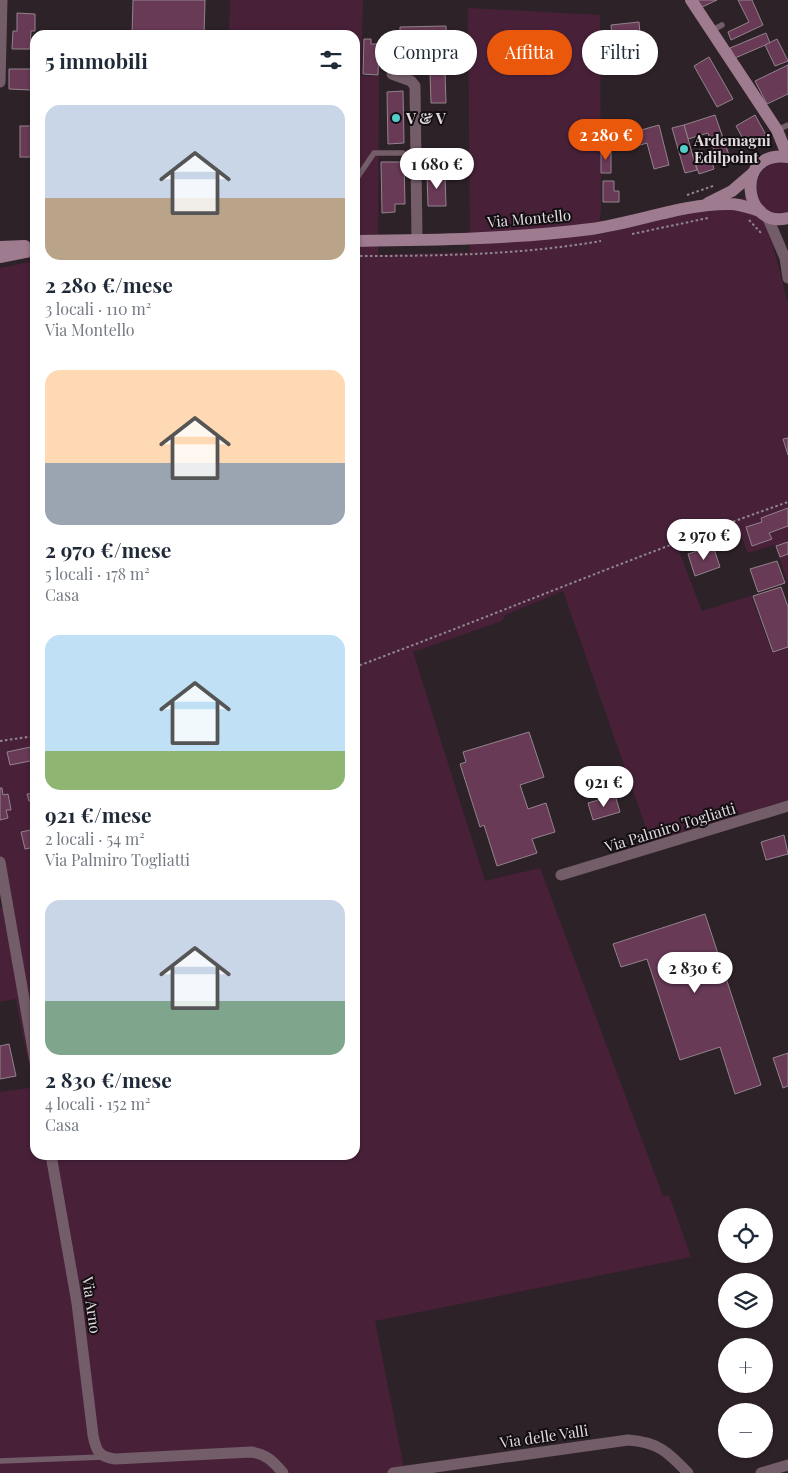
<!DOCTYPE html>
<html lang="it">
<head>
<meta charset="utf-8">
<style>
  body { margin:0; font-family:"Playfair Display",serif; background:#f6f6f7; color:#1f2937; height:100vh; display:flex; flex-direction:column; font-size:19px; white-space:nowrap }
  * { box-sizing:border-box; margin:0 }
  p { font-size:16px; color:#747a83 }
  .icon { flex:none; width:28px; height:28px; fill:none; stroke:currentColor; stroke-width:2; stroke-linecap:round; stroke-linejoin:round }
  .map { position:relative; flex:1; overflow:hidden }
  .drawer { position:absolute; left:30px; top:30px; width:330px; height:1130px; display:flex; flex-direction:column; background:#fff; border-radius:15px; box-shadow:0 1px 4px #0004 }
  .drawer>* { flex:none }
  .guide { position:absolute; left:375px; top:30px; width:338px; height:45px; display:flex; gap:10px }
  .fabs { position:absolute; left:718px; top:1208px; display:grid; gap:10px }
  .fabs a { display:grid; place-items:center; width:55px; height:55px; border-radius:50%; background:#fff; box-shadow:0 1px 4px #0004; font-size:25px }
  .price { position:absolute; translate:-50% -42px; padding:0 11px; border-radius:18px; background:#fff; color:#222; font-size:16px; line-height:32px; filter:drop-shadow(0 1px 2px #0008) }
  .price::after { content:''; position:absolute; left:50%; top:30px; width:15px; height:11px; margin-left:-8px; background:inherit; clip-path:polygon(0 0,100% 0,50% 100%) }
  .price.on { background:#ea580c; color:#fff }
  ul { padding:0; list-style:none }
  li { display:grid; align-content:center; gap:10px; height:265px; padding:0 15px }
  li span { display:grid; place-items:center; height:155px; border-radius:15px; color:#555 }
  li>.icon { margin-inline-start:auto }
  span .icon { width:90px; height:90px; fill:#fffc; stroke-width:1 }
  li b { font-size:21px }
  h2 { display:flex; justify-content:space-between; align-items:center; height:60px; padding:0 15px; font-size:21px }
  .tag { padding:0 18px; border-radius:22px; background:#fff; box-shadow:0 1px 4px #0004; font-size:18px; line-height:45px }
  .tag.on { background:#ea580c; color:#fff }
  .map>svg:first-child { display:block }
  .green { fill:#482139 }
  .building { fill:#683a56; stroke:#92838c }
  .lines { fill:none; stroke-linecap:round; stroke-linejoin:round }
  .path { stroke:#91878c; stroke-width:2; stroke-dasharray:2.5 2.5; stroke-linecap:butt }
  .lane { stroke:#735d69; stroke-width:5.5 }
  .street { stroke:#735d69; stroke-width:11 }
  .secondary { stroke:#9e7b8f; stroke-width:12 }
  .poi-dot { fill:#53cdcb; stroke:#130e11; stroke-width:2 }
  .labels { text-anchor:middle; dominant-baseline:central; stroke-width:4; stroke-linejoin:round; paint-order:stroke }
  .poi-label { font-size:15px; font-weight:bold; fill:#e2dade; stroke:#130e11; text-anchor:start }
  .street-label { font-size:15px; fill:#e2dade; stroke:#130e11 }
</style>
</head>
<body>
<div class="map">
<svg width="788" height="1473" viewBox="0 0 788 1473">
  <rect width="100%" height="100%" fill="#2e2229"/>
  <path class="green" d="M230,0H363L361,76H379L378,255L470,252L468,8L600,15L601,211L597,235L756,195C754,174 767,160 788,163V212L775,213L769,210L772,242L788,304V583L775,545L748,553L736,523L677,546L702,611L751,596L772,653L788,648V800L651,842L563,591L505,615L502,621L413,652L485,881L540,868L663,1196L669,1195L691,1257L375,1321L405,1473H0V1092L29,1088L32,1082L16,999L0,1002V907H3L0,888V268L35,261V1155H355V35H229Z"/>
  <g class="building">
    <path d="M133,0H205L204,35H132Z"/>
    <path d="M696,0H717L700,8Z"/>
    <path d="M738,0H752L763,25L731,40L728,32L749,22Z"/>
    <path d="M17,13L35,14V31H31L30,49H12L13,31H17Z"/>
    <path d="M639,22L641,45L613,48L611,25Z"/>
    <path d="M446,26L447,54L400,55V27Z"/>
    <path d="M766,33L770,43L735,58L730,48Z"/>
    <path d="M364,39H371V44H379L378,75L363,74Z"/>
    <path d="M777,39L788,61L775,66L765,45Z"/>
    <path d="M709,57L733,99L717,107L694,66Z"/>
    <path d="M788,65V94L767,104L755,81Z"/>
    <path d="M9,69H32L31,90L9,89Z"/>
    <path d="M445,72L446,103H431L430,73Z"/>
    <path d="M403,91L404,143L388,144L387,92Z"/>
    <path d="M715,115L729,155L717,159L708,133L688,139L684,125Z"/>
    <path d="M755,115L766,135L747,146L736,126Z"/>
    <path d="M659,125L669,165L654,169L647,143L637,146L634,132Z"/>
    <path d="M684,125L697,170L685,173L672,128Z"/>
    <rect x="20" y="126" width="15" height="31"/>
    <path d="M601,148L611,149V173H601Z"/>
    <path d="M700,150L702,158L710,155L714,169L699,174L692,153Z"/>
    <path d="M381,162H404L405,204H395V212L382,213Z"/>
    <path d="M427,175H445L446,206H428Z"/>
    <path d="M603,181H614V191H619V202H603Z"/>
    <path d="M788,438V455L783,439Z"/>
    <path d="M788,508V526L769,533L772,539L752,546L746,527L762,522L761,518Z"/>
    <path d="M788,542V554L780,557L776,546Z"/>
    <path d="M713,546L720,567L695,576L688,554Z"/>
    <path d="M777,561L785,583L758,592L750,569Z"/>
    <path d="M781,587L788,607V647L773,652L753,596Z"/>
    <path d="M529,732L544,777L520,785L528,809L546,803L555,832L532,839L537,853L497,866L484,825L480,827L460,764L466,762L463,752Z"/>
    <path d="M35,746V760L10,765L7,752Z"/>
    <path d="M0,788H2L3,795L8,794L11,810H6L8,818L0,820Z"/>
    <path d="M35,793V800L29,801L27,794Z"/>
    <path d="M615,795L620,812L593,820L588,803Z"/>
    <path d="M35,829V847L25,849L21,832Z"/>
    <path d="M784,835L788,854L766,860L761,842Z"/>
    <path d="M705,914L761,1085L735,1094L720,1047L680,1060L647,959L621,967L613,944Z"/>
    <path d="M9,1044L16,1076L0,1079V1046Z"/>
    <path d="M788,1053V1086L783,1088L773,1058Z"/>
  </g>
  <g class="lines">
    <g class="path">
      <path d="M687,195L713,186"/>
      <path d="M749,220L761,233"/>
      <path d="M632,234L708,218"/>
      <path d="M30,235H35"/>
      <path d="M355,256C437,256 520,255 601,241"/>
      <path d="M355,667C500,613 642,553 788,502"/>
      <path d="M0,741L35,736"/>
    </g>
    <g class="lane">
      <path d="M711,31L722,25"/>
      <path d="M777,130L788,125"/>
      <path d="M355,181L374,153H403"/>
      <path d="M0,1461L103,1457"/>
    </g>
    <g class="street">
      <path d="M392,74L411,81L415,86L417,240"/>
      <path d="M0,82L2,0"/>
      <path d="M767,216L785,258L788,278"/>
      <path d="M0,862L35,1061"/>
      <path d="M561,875L788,806"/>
      <path d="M51,1155L77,1303L93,1435C96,1451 99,1457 115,1459L251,1452C266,1454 273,1461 283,1473"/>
      <path d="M393,1473L628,1440C658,1442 668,1452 688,1473"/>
      <path d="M761,1473L788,1465"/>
    </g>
    <g class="secondary">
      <path d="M691,0L777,130L788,157"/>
      <path d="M788,157C734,149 742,230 788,218"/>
      <path d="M708,203L732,191L753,173"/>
      <path d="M355,241C434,240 513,239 591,229C636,223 685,203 730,204C740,204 750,208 760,211"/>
      <path d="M0,247L25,246"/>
      <path d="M0,257L35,250"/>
    </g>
  </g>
  <g class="poi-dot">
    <circle cx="396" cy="118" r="5"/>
    <circle cx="684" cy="149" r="5"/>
  </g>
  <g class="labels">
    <g class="poi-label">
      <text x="406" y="118">V &amp; V</text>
      <text x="694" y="140">Ardemagni<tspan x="694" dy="17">Edilpoint</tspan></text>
    </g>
    <g class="street-label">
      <text transform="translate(529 218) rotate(-5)">Via Montello</text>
      <text transform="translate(670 827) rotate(-17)">Via Palmiro Togliatti</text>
      <text transform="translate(92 1305) rotate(82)">Via Arno</text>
      <text transform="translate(544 1436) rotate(-8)">Via delle Valli</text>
    </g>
  </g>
</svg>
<div class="fabs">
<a><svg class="icon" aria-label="locate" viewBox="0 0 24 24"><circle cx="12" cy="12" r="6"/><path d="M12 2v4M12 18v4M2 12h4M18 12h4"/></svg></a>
<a><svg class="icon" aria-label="layers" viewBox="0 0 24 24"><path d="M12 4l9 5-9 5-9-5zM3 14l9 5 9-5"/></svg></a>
<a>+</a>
<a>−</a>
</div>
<b class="price on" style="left:606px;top:161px">2 280 €</b>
<b class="price" style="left:437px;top:190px">1 680 €</b>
<b class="price" style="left:704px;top:561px">2 970 €</b>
<b class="price" style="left:604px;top:808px">921 €</b>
<b class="price" style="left:695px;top:994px">2 830 €</b>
<div class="guide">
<a class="tag">Compra</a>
<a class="tag on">Affitta</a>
<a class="tag">Filtri</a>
</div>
<section class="drawer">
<h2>5 immobili<svg class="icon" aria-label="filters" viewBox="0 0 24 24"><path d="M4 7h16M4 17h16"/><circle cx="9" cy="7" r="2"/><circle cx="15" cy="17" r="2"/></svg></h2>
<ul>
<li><span style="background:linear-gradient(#c9d6e8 60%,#b9a48a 0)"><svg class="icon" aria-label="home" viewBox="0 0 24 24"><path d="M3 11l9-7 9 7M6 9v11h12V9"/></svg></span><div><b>2 280 €/mese</b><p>3 locali · 110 m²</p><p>Via Montello</p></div></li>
<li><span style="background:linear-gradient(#ffd9b3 60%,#9aa5b1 0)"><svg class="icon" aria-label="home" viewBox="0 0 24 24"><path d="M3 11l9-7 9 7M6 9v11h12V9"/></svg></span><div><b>2 970 €/mese</b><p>5 locali · 178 m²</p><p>Casa</p></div></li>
<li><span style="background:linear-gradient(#bfe0f5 75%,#8fb573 0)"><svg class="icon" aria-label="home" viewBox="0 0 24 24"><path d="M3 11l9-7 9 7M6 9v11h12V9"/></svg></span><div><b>921 €/mese</b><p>2 locali · 54 m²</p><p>Via Palmiro Togliatti</p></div></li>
<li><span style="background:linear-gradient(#c9d6e8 65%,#7fa58c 0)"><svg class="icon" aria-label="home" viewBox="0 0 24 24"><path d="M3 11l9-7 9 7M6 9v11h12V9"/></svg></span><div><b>2 830 €/mese</b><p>4 locali · 152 m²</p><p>Casa</p></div></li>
</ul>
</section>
</div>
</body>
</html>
